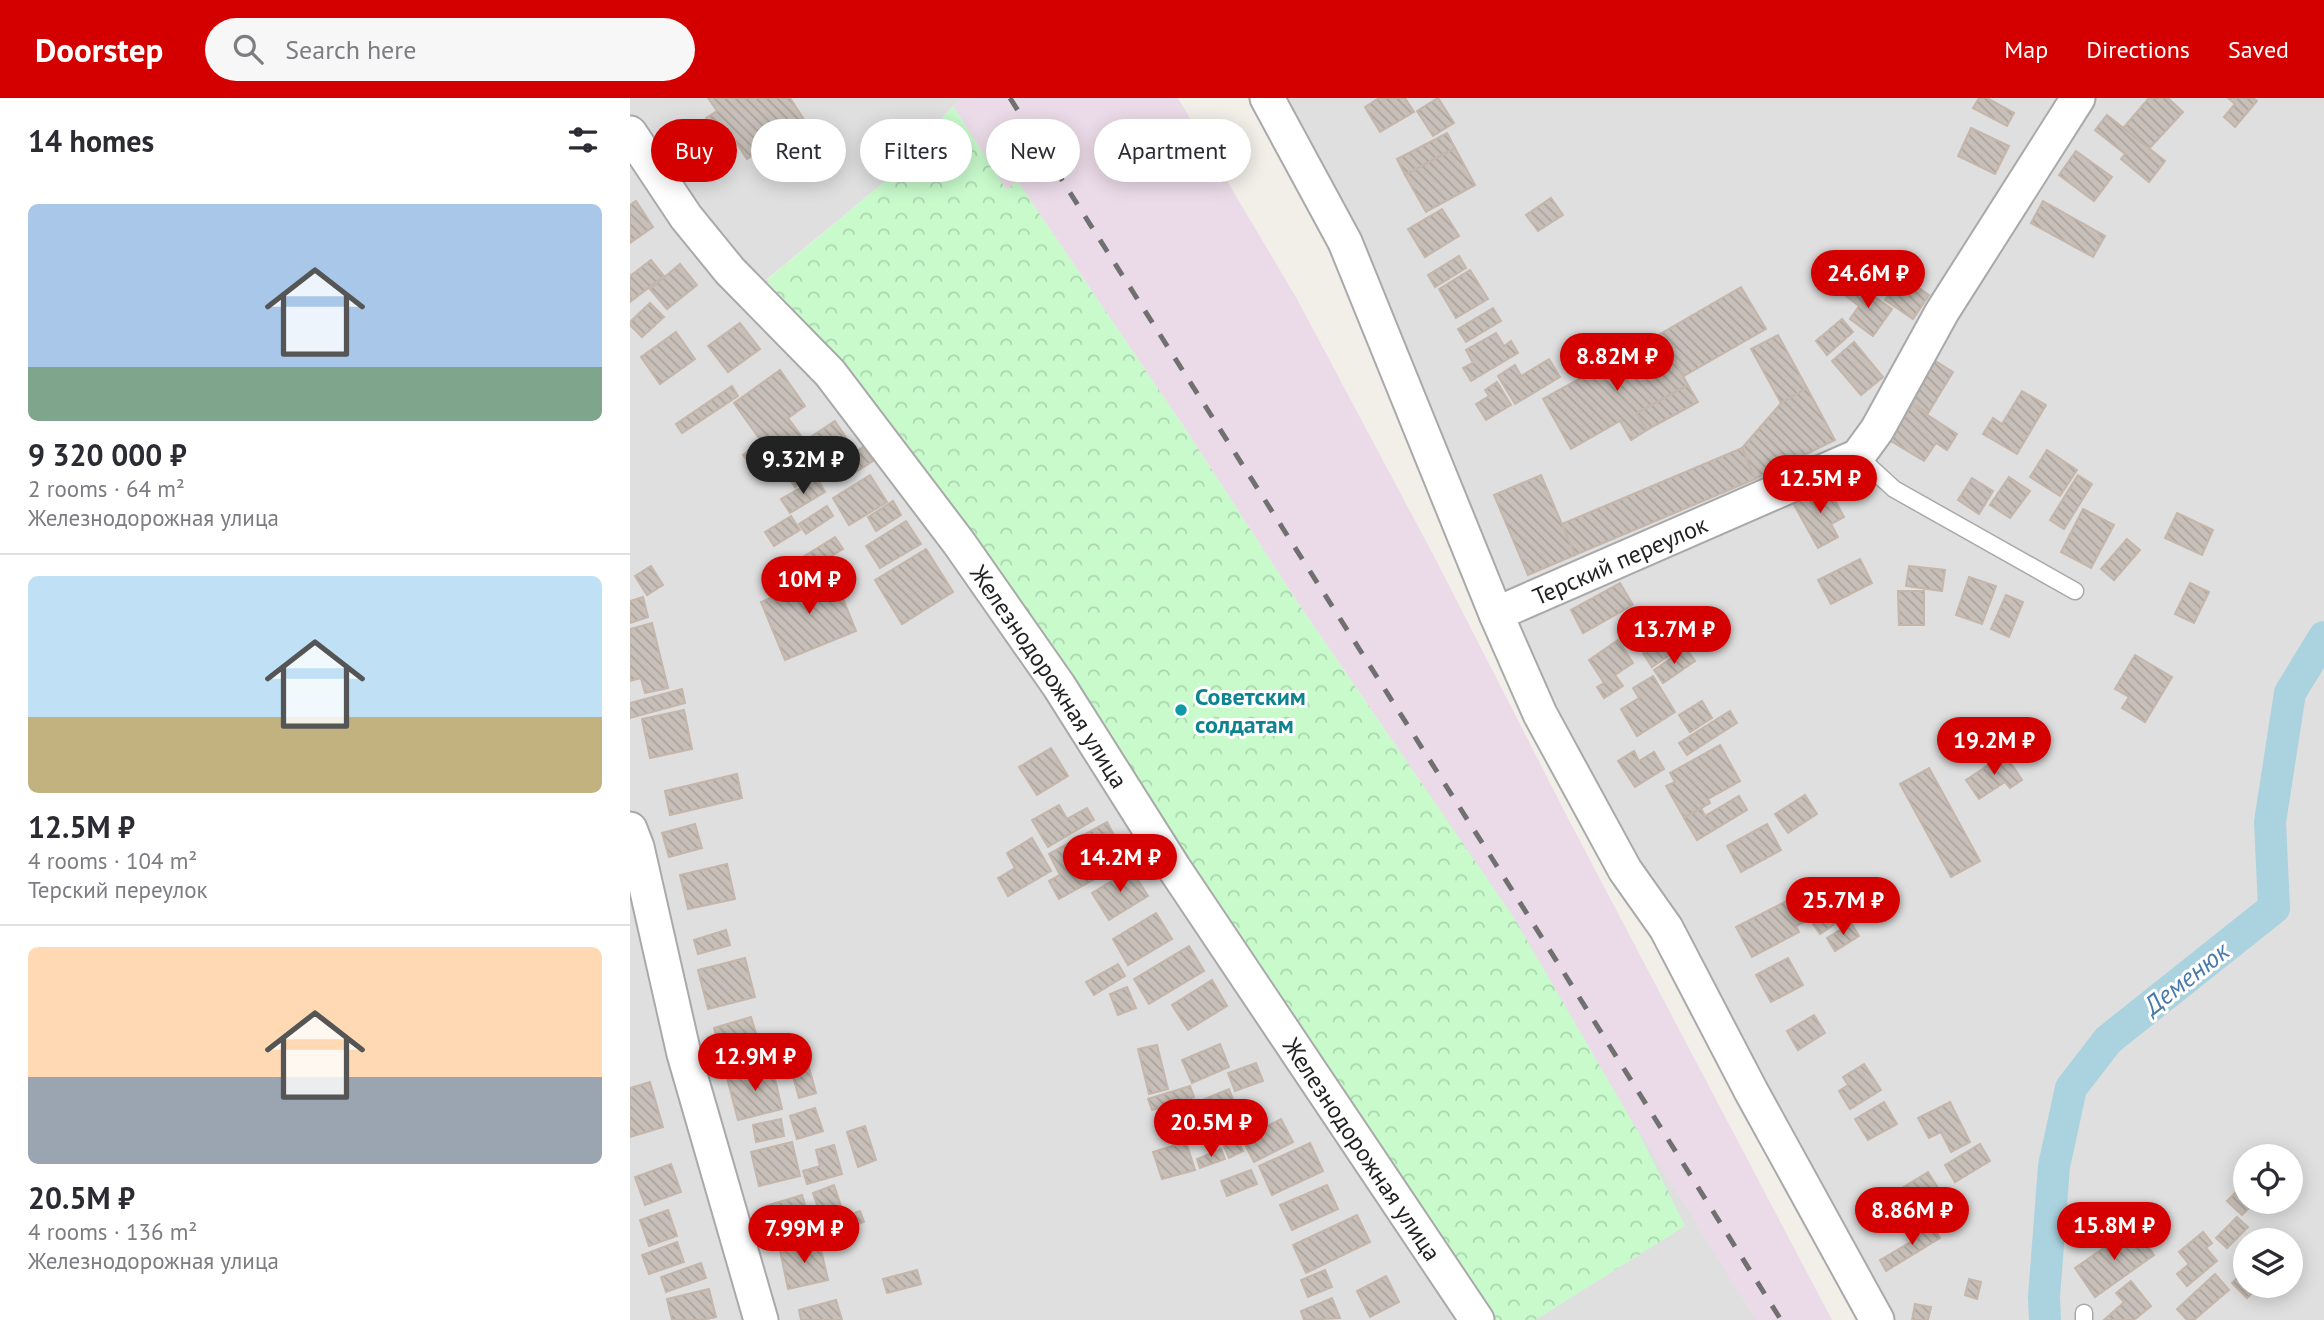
<!DOCTYPE html>
<html lang="en">
<head>
<meta charset="utf-8">
<style>
  body { margin:0; font-family:"PT Sans",sans-serif; background:#f7f7f7; color:#2b2b33; height:100vh; display:flex; flex-direction:column; font-size:26px; white-space:nowrap }
  * { box-sizing:border-box; margin:0 }
  p { font-size:23px; color:#7c7c81 }
  .icon { flex:none; width:38px; height:38px; fill:none; stroke:currentColor; stroke-width:2; stroke-linecap:round; stroke-linejoin:round }
  .map { position:relative; flex:1; overflow:hidden }
  .sheet { display:flex; flex-direction:column; background:#fff; width:630px }
  .sheet>* { flex:none }
  .hud { position:absolute; left:21px; top:21px; width:665px; height:63px; display:flex; gap:14px }
  .fabs { position:absolute; left:1603px; top:1046px; display:grid; gap:14px }
  .fabs a { display:grid; place-items:center; width:70px; height:70px; border-radius:50%; background:#fff; box-shadow:0 4px 18px #0003; font-size:35px }
  .price { position:absolute; translate:-50% -60px; padding:0 16px; border-radius:24px; background:#d40000; color:#fff; font-size:23px; line-height:46px; filter:drop-shadow(0 2px 4px #0008) }
  .price::after { content:''; position:absolute; left:50%; top:42px; width:21px; height:16px; margin-left:-10px; background:inherit; clip-path:polygon(0 0,100% 0,50% 100%) }
  .price.selected { background:#222; color:#fff }
  ul { padding:0; list-style:none }
  li { display:grid; align-content:center; gap:14px; height:371px; padding:0 28px }
  li+li { border-top:2px solid #e1e1e2 }
  li span { display:grid; place-items:center; height:217px; border-radius:10px; color:#555 }
  li>.icon { margin-inline-start:auto }
  span .icon { width:126px; height:126px; fill:#fffc; stroke-width:1 }
  li b { font-size:30px }
  h2 { display:flex; justify-content:space-between; align-items:center; height:84px; padding:0 28px; font-size:30px }
  .tag { padding:0 24px; border-radius:32px; background:#fff; box-shadow:0 4px 18px #0003; font-size:24px; line-height:63px }
  .tag.selected { background:#d40000; color:#fff }
  header { display:flex; align-items:center; gap:42px; box-sizing:border-box; height:98px; padding:0 35px; background:#d40000; color:#fff }
  header strong { font-size:33px }
  nav { display:flex; gap:38px; margin-inline-start:auto; font-size:24px }
  .search { width:490px; height:63px; background:#f7f7f7; display:flex; align-items:center; gap:18px; box-sizing:border-box; padding:0 24px; border-radius:38px; color:#7c7c81; font-size:26px }
  main { display:flex; flex:1; min-height:0 }
  .map>svg:first-child { display:block }
  .residential { fill:#e0dfdf; fill-rule:evenodd }
  .industrial { fill:#ebdbe8 }
  .park { fill:url(#park-crowns) }
  .lines { fill:none; stroke-linecap:round; stroke-linejoin:round }
  .canal { stroke:#aad3df; stroke-width:32 }
  .building { fill:url(#building-back-hatch); stroke:#c4b6ab; stroke-width:2 }
  .service-casing { stroke:#a9a9a9; stroke-width:19 }
  .minor-casing { stroke:#a9a9a9; stroke-width:37 }
  .service { stroke:#fff; stroke-width:16 }
  .minor { stroke:#fff; stroke-width:33 }
  .rail { stroke:#707070; stroke-width:5; stroke-dasharray:14 14; stroke-linecap:butt }
  .culture-dot { fill:#0f9aa8; stroke:#fff; stroke-width:2.5 }
  .labels { text-anchor:middle; dominant-baseline:central; stroke-width:6; stroke-linejoin:round; paint-order:stroke }
  .street-label { font-size:24px; fill:#222; stroke:#fff }
  .culture-label { font-size:24px; font-weight:bold; fill:#0d838f; stroke:#fff; text-anchor:start }
  .water-label { font-size:26px; font-style:italic; fill:#4a7aab; stroke:#fff }
</style>
</head>
<body>
<header>
<strong>Doorstep</strong>
<div class="search"><svg class="icon" aria-label="search" viewBox="0 0 24 24"><circle cx="10" cy="10" r="6"/><path d="M15 15l6 6"/></svg>Search here</div>
<nav><a>Map</a><a>Directions</a><a>Saved</a></nav>
</header>
<main>
<section class="sheet">
<h2>14 homes<svg class="icon" aria-label="filters" viewBox="0 0 24 24"><path d="M4 7h16M4 17h16"/><circle cx="9" cy="7" r="2"/><circle cx="15" cy="17" r="2"/></svg></h2>
<ul>
<li><span style="background:linear-gradient(#a9c7e8 75%,#7fa58c 0)"><svg class="icon" aria-label="home" viewBox="0 0 24 24"><path d="M3 11l9-7 9 7M6 9v11h12V9"/></svg></span><div><b>9 320 000 ₽</b><p>2 rooms · 64 m²</p><p>Железнодорожная улица</p></div></li>
<li><span style="background:linear-gradient(#bfe0f5 65%,#c2b280 0)"><svg class="icon" aria-label="home" viewBox="0 0 24 24"><path d="M3 11l9-7 9 7M6 9v11h12V9"/></svg></span><div><b>12.5M ₽</b><p>4 rooms · 104 m²</p><p>Терский переулок</p></div></li>
<li><span style="background:linear-gradient(#ffd9b3 60%,#9aa5b1 0)"><svg class="icon" aria-label="home" viewBox="0 0 24 24"><path d="M3 11l9-7 9 7M6 9v11h12V9"/></svg></span><div><b>20.5M ₽</b><p>4 rooms · 136 m²</p><p>Железнодорожная улица</p></div></li>
</ul>
</section>
<div class="map">
<svg width="1694" height="1222" viewBox="0 0 1694 1222">
  <defs>
    <pattern id="park-crowns" width="20" height="18" patternUnits="userSpaceOnUse" patternTransform="scale(1.75)"><rect width="20" height="18" fill="#c8facc"/><path d="M2 6a3 3 0 1 1 6 0M12 15a3 3 0 1 1 6 0" fill="none" stroke="#acd6af"/></pattern>
    <pattern id="building-back-hatch" width="6" height="6" patternUnits="userSpaceOnUse" patternTransform="scale(1.75)"><rect width="6" height="6" fill="#c7bfb8"/><path d="M-1 5l2 2M0 0l6 6M5-1l2 2" fill="none" stroke="#aba49e"/></pattern>
  </defs>
  <rect width="100%" height="100%" fill="#f2efe9"/>
  <g class="residential">
    <path d="M0,0H333L323,8L258,81L131,186L357,455L475,634L542,745L684,949L864,1222H0Z"/>
    <path d="M380,0L1151,1222H905L1054,1128L884,820L799,697Z"/>
    <path d="M637,0H1694V1222H1247L995,772ZM1615,1059H1661V1104H1615ZM1615,1143H1661V1188H1615Z"/>
  </g>
  <path class="industrial" d="M333,0H548L667,201L806,462L941,726L1202,1222H1126L975,979L884,820L668,505L556,332L388,84L376,91L323,8Z"/>
  <path class="park" d="M323,8L376,91L388,84L556,332L668,505L884,820L1010,1037L1055,1128L905,1222H864L684,949L542,745L475,634L357,455L131,187L258,81Z"/>
  <g class="lines">
    <path class="canal" d="M1415,1222L1414,1199L1424,1068L1441,990L1478,942L1644,810L1640,724L1660,595L1694,539"/>
  </g>
  <g class="building">
    <path d="M78,0H160L175,23L117,61L98,32L88,38L76,20L87,13Z"/>
    <path d="M749,0H775L784,14L750,34L735,9Z"/>
    <path d="M808,0L824,25L803,38L787,13Z"/>
    <path d="M1349,0H1357L1384,15L1377,28L1343,10Z"/>
    <path d="M1519,0H1538L1553,14L1519,51L1493,30Z"/>
    <path d="M1598,0H1623L1627,3L1605,29L1594,19L1605,6Z"/>
    <path d="M1477,17L1535,63L1519,84L1491,61L1495,56L1465,32Z"/>
    <path d="M1341,30L1379,48L1365,76L1328,58Z"/>
    <path d="M817,35L825,50L775,77L767,61Z"/>
    <path d="M825,50L845,87L796,114L775,77Z"/>
    <path d="M1446,53L1482,79L1464,103L1429,77Z"/>
    <path d="M921,100L933,117L908,133L896,117Z"/>
    <path d="M6,103L23,129L0,145V107Z"/>
    <path d="M1413,103L1475,138L1463,159L1401,125Z"/>
    <path d="M812,111L829,138L795,159L778,131Z"/>
    <path d="M829,158L836,170L805,189L798,177Z"/>
    <path d="M21,162L34,178L0,204V178Z"/>
    <path d="M50,166L67,187L37,211L20,191Z"/>
    <path d="M840,172L858,201L826,220L809,191Z"/>
    <path d="M1271,178L1299,197L1283,221L1255,202Z"/>
    <path d="M1225,185L1262,211L1243,238L1220,221L1229,208L1216,198Z"/>
    <path d="M1111,189L1136,231L1054,278L1030,236Z"/>
    <path d="M20,205L34,219L12,239L0,227V224Z"/>
    <path d="M863,210L871,223L836,244L828,231Z"/>
    <path d="M1212,221L1223,234L1197,257L1186,243Z"/>
    <path d="M110,225L130,251L98,274L78,248Z"/>
    <path d="M46,234L65,261L30,286L11,259Z"/>
    <path d="M866,235L874,248L881,243L888,255L841,283L833,270L843,265L836,252Z"/>
    <path d="M1030,236L1058,287L1007,315L1017,332L1001,342L990,323L941,351L913,301Z"/>
    <path d="M1148,237L1177,290L1151,305L1121,251Z"/>
    <path d="M1224,244L1253,279L1231,297L1202,263Z"/>
    <path d="M919,261L930,279L885,306L868,278L885,267L891,278Z"/>
    <path d="M1304,262L1323,274L1298,315L1279,303Z"/>
    <path d="M150,272L175,308L158,320L172,339L125,373L113,357L131,343L104,305Z"/>
    <path d="M867,284L881,307L856,322L846,306L859,298L855,292Z"/>
    <path d="M1058,287L1068,304L1017,332L1007,315Z"/>
    <path d="M102,288L108,298L52,335L46,326Z"/>
    <path d="M1177,290L1205,342L1125,381L1112,350L1151,305Z"/>
    <path d="M1392,293L1416,307L1387,356L1353,336L1363,320L1372,326Z"/>
    <path d="M1282,307L1327,336L1317,352L1306,345L1294,363L1259,342Z"/>
    <path d="M205,323L223,350L165,389L146,362Z"/>
    <path d="M233,349L243,363L218,379L209,366Z"/>
    <path d="M1112,350L1125,381L945,457L932,426Z"/>
    <path d="M1417,352L1447,372L1430,398L1400,379Z"/>
    <path d="M240,377L257,404L219,427L203,400Z"/>
    <path d="M911,377L945,457L898,477L864,397Z"/>
    <path d="M1448,377L1462,386L1434,431L1420,422Z"/>
    <path d="M1379,379L1400,393L1380,420L1360,407Z"/>
    <path d="M187,380L195,394L160,415L151,401Z"/>
    <path d="M1342,380L1363,393L1349,416L1328,402Z"/>
    <path d="M1197,387L1214,419L1201,426L1208,439L1188,450L1163,405Z"/>
    <path d="M263,403L271,417L246,433L238,419Z"/>
    <path d="M197,408L203,418L176,436L169,426Z"/>
    <path d="M1453,411L1484,427L1461,470L1431,454Z"/>
    <path d="M1547,415L1583,432L1572,457L1535,440Z"/>
    <path d="M161,418L170,432L144,448L135,434Z"/>
    <path d="M276,423L291,446L250,470L236,448Z"/>
    <path d="M205,439L213,451L167,479L160,467Z"/>
    <path d="M1497,441L1510,452L1484,482L1471,471Z"/>
    <path d="M296,451L323,494L272,526L245,482Z"/>
    <path d="M1230,461L1242,485L1201,506L1188,482Z"/>
    <path d="M21,468L33,487L17,497L5,478Z"/>
    <path d="M1279,468L1315,472L1312,493L1276,488Z"/>
    <path d="M202,474L226,533L155,562L131,504Z"/>
    <path d="M1339,479L1366,488L1352,526L1326,517Z"/>
    <path d="M990,485L1003,507L953,535L941,512Z"/>
    <path d="M1560,485L1579,494L1564,525L1545,516Z"/>
    <path d="M1268,493H1294V527H1269Z"/>
    <path d="M1376,497L1393,504L1379,539L1361,531Z"/>
    <path d="M13,499L18,519L0,525V503Z"/>
    <path d="M22,525L38,590L15,595L11,580L0,583V531Z"/>
    <path d="M1039,538L1048,551L1022,569L1013,555Z"/>
    <path d="M988,542L1003,565L985,577L993,588L974,600L967,589L974,585L959,562Z"/>
    <path d="M1056,550L1065,563L1033,585L1024,572Z"/>
    <path d="M1505,557L1542,579L1515,624L1492,610L1499,599L1485,591Z"/>
    <path d="M1023,578L1045,614L1007,638L991,611L1009,600L1003,590Z"/>
    <path d="M52,591L55,605L0,620V605Z"/>
    <path d="M1072,603L1082,620L1060,634L1049,617Z"/>
    <path d="M54,612L62,651L20,660L12,621Z"/>
    <path d="M1100,613L1107,625L1057,657L1049,645Z"/>
    <path d="M1090,647L1110,683L1078,701L1080,705L1054,720L1036,688L1045,684L1040,675Z"/>
    <path d="M421,650L438,678L407,697L389,669Z"/>
    <path d="M1004,653L1009,663L1024,654L1034,671L1005,689L988,663Z"/>
    <path d="M1375,656L1392,682L1380,690L1375,684L1349,701L1336,682Z"/>
    <path d="M1299,670L1350,763L1321,779L1270,686Z"/>
    <path d="M107,676L112,700L40,717L35,693Z"/>
    <path d="M1175,697L1187,716L1158,735L1145,716Z"/>
    <path d="M1109,698L1117,712L1067,742L1054,720L1071,710L1075,718Z"/>
    <path d="M429,707L437,721L457,710L464,722L418,749L402,722Z"/>
    <path d="M477,724L487,743L496,738L506,758L429,801L419,783L430,777L419,756Z"/>
    <path d="M65,726L72,750L39,759L32,735Z"/>
    <path d="M1137,726L1151,752L1111,774L1097,748Z"/>
    <path d="M402,740L421,773L378,798L368,780L385,770L377,755Z"/>
    <path d="M97,766L105,801L58,811L50,777Z"/>
    <path d="M501,771L518,798L479,822L462,795Z"/>
    <path d="M1174,794L1186,818L1166,828L1169,834L1122,859L1106,829Z"/>
    <path d="M1203,814L1209,823L1190,836L1183,826Z"/>
    <path d="M526,815L542,841L498,867L483,841Z"/>
    <path d="M1221,825L1229,838L1205,853L1197,840Z"/>
    <path d="M96,832L100,847L68,856L64,842Z"/>
    <path d="M559,848L574,873L519,906L504,881Z"/>
    <path d="M115,860L125,899L78,911L68,872Z"/>
    <path d="M1158,860L1173,887L1141,904L1126,877Z"/>
    <path d="M488,866L495,878L464,897L456,884Z"/>
    <path d="M582,882L597,908L558,932L542,907Z"/>
    <path d="M497,889L506,910L488,917L480,896Z"/>
    <path d="M1184,917L1195,935L1168,952L1157,933Z"/>
    <path d="M121,919L133,958L95,970L84,930Z"/>
    <path d="M590,946L599,969L562,985L552,962Z"/>
    <path d="M174,947L177,960L147,968L143,955Z"/>
    <path d="M527,947L538,991L519,996L508,951Z"/>
    <path d="M626,965L633,983L605,993L598,975Z"/>
    <path d="M178,966L186,995L169,1000L161,971Z"/>
    <path d="M1234,966L1251,992L1220,1011L1209,993L1218,987L1213,979Z"/>
    <path d="M142,968L152,1011L108,1022L97,980Z"/>
    <path d="M20,984L33,1029L0,1039V990Z"/>
    <path d="M560,988L564,999L522,1012L518,1001Z"/>
    <path d="M599,991L609,1016L570,1032L560,1007Z"/>
    <path d="M1254,1004L1267,1026L1238,1042L1225,1021Z"/>
    <path d="M1320,1004L1340,1044L1321,1054L1311,1034L1299,1040L1288,1020Z"/>
    <path d="M185,1010L193,1033L167,1041L160,1018Z"/>
    <path d="M151,1021L154,1038L126,1044L123,1027Z"/>
    <path d="M651,1021L663,1044L624,1064L612,1041Z"/>
    <path d="M601,1025L613,1053L599,1060L587,1031Z"/>
    <path d="M235,1028L246,1062L228,1069L217,1034Z"/>
    <path d="M162,1044L170,1078L129,1088L121,1054Z"/>
    <path d="M556,1044L565,1072L532,1081L523,1054Z"/>
    <path d="M680,1045L693,1073L642,1097L629,1068Z"/>
    <path d="M1350,1046L1360,1063L1325,1084L1315,1067Z"/>
    <path d="M204,1047L212,1076L177,1086L173,1073L190,1068L186,1052Z"/>
    <path d="M591,1051L595,1061L570,1070L567,1061Z"/>
    <path d="M41,1066L51,1094L15,1107L5,1079Z"/>
    <path d="M621,1072L627,1086L597,1098L591,1083Z"/>
    <path d="M1298,1074L1313,1098L1282,1117L1267,1093Z"/>
    <path d="M204,1087L213,1114L192,1121L183,1095Z"/>
    <path d="M697,1087L708,1111L662,1132L650,1107Z"/>
    <path d="M1609,1091L1615,1097V1104L1624,1105L1612,1117L1597,1103Z"/>
    <path d="M172,1097L182,1130L146,1141L136,1108Z"/>
    <path d="M1446,1106H1470V1143L1446,1144Z"/>
    <path d="M38,1112L47,1138L19,1148L10,1122Z"/>
    <path d="M230,1113L234,1124L197,1137L194,1126Z"/>
    <path d="M727,1117L740,1144L676,1175L663,1147Z"/>
    <path d="M1607,1119L1618,1129L1597,1150L1586,1140Z"/>
    <path d="M1300,1124L1310,1140L1256,1173L1250,1162L1289,1139L1286,1133Z"/>
    <path d="M1504,1129L1524,1157L1465,1199L1445,1170Z"/>
    <path d="M1573,1134L1582,1145L1576,1150L1587,1163L1557,1188L1547,1176L1559,1166L1549,1154Z"/>
    <path d="M189,1143L198,1182L158,1191L150,1152Z"/>
    <path d="M47,1144L54,1164L19,1176L12,1157Z"/>
    <path d="M71,1165L76,1180L36,1194L31,1179Z"/>
    <path d="M287,1172L291,1186L257,1195L253,1181Z"/>
    <path d="M695,1172L702,1189L678,1199L671,1182Z"/>
    <path d="M1615,1172V1188H1629L1617,1200L1602,1185Z"/>
    <path d="M1585,1176L1599,1192L1564,1222H1557L1547,1211Z"/>
    <path d="M756,1178L769,1204L740,1219L727,1193Z"/>
    <path d="M1339,1181L1351,1184L1347,1201L1335,1197Z"/>
    <path d="M1501,1183L1521,1208L1504,1222H1474L1494,1204L1486,1195Z"/>
    <path d="M79,1191L86,1219L72,1222H42L37,1201Z"/>
    <path d="M702,1200L710,1220L674,1222L671,1213Z"/>
    <path d="M206,1202L212,1222H171L169,1212Z"/>
    <path d="M1285,1206L1301,1209L1298,1222H1282Z"/>
  </g>
  <g class="lines">
    <g class="service-casing">
      <g id="service">
        <path d="M1228,358L1264,391L1445,493"/>
        <path d="M1454,1222V1215"/>
      </g>
    </g>
    <g class="minor-casing">
      <g id="minor">
        <path d="M637,0L715,144L866,516L910,616L995,772L1036,830L1121,993L1247,1222"/>
        <path id="s1" d="M0,35L56,119L100,173L200,275L329,445L429,588L544,770L847,1222"/>
        <path id="s2" d="M866,516L1228,358L1247,332L1312,214L1448,0"/>
        <path d="M0,731L7,749L54,956L131,1222"/>
      </g>
    </g>
    <use href="#service" class="service"/>
    <use href="#minor" class="minor"/>
    <path class="rail" d="M380,0L889,803L1151,1222"/>
  </g>
  <circle class="culture-dot" cx="551" cy="612" r="7"/>
  <g class="labels">
    <g class="street-label">
      <text stroke="none"><textPath href="#s2" startOffset="135">Терский переулок</textPath></text>
      <text stroke="none"><textPath href="#s1" startOffset="688">Железнодорожная улица</textPath></text>
      <text stroke="none"><textPath href="#s1" startOffset="1255">Железнодорожная улица</textPath></text>
    </g>
    <g class="culture-label">
      <text x="565" y="598">Советским<tspan x="565" dy="28">солдатам</tspan></text>
    </g>
    <g class="water-label">
      <text transform="translate(1556 880) rotate(-38)">Деменюк</text>
    </g>
  </g>
</svg>
<div class="fabs">
<a><svg class="icon" aria-label="locate" viewBox="0 0 24 24"><circle cx="12" cy="12" r="6"/><path d="M12 2v4M12 18v4M2 12h4M18 12h4"/></svg></a>
<a><svg class="icon" aria-label="layers" viewBox="0 0 24 24"><path d="M12 4l9 5-9 5-9-5zM3 14l9 5 9-5"/></svg></a>
</div>
<b class="price" style="left:1238px;top:212px">24.6M ₽</b>
<b class="price" style="left:987px;top:295px">8.82M ₽</b>
<b class="price selected" style="left:173px;top:398px">9.32M ₽</b>
<b class="price" style="left:1190px;top:417px">12.5M ₽</b>
<b class="price" style="left:179px;top:518px">10M ₽</b>
<b class="price" style="left:1044px;top:568px">13.7M ₽</b>
<b class="price" style="left:1364px;top:679px">19.2M ₽</b>
<b class="price" style="left:490px;top:796px">14.2M ₽</b>
<b class="price" style="left:1213px;top:839px">25.7M ₽</b>
<b class="price" style="left:125px;top:995px">12.9M ₽</b>
<b class="price" style="left:581px;top:1061px">20.5M ₽</b>
<b class="price" style="left:1282px;top:1149px">8.86M ₽</b>
<b class="price" style="left:1484px;top:1164px">15.8M ₽</b>
<b class="price" style="left:174px;top:1167px">7.99M ₽</b>
<div class="hud">
<a class="tag selected">Buy</a>
<a class="tag">Rent</a>
<a class="tag">Filters</a>
<a class="tag">New</a>
<a class="tag">Apartment</a>
</div>
</div>
</main>
</body>
</html>
